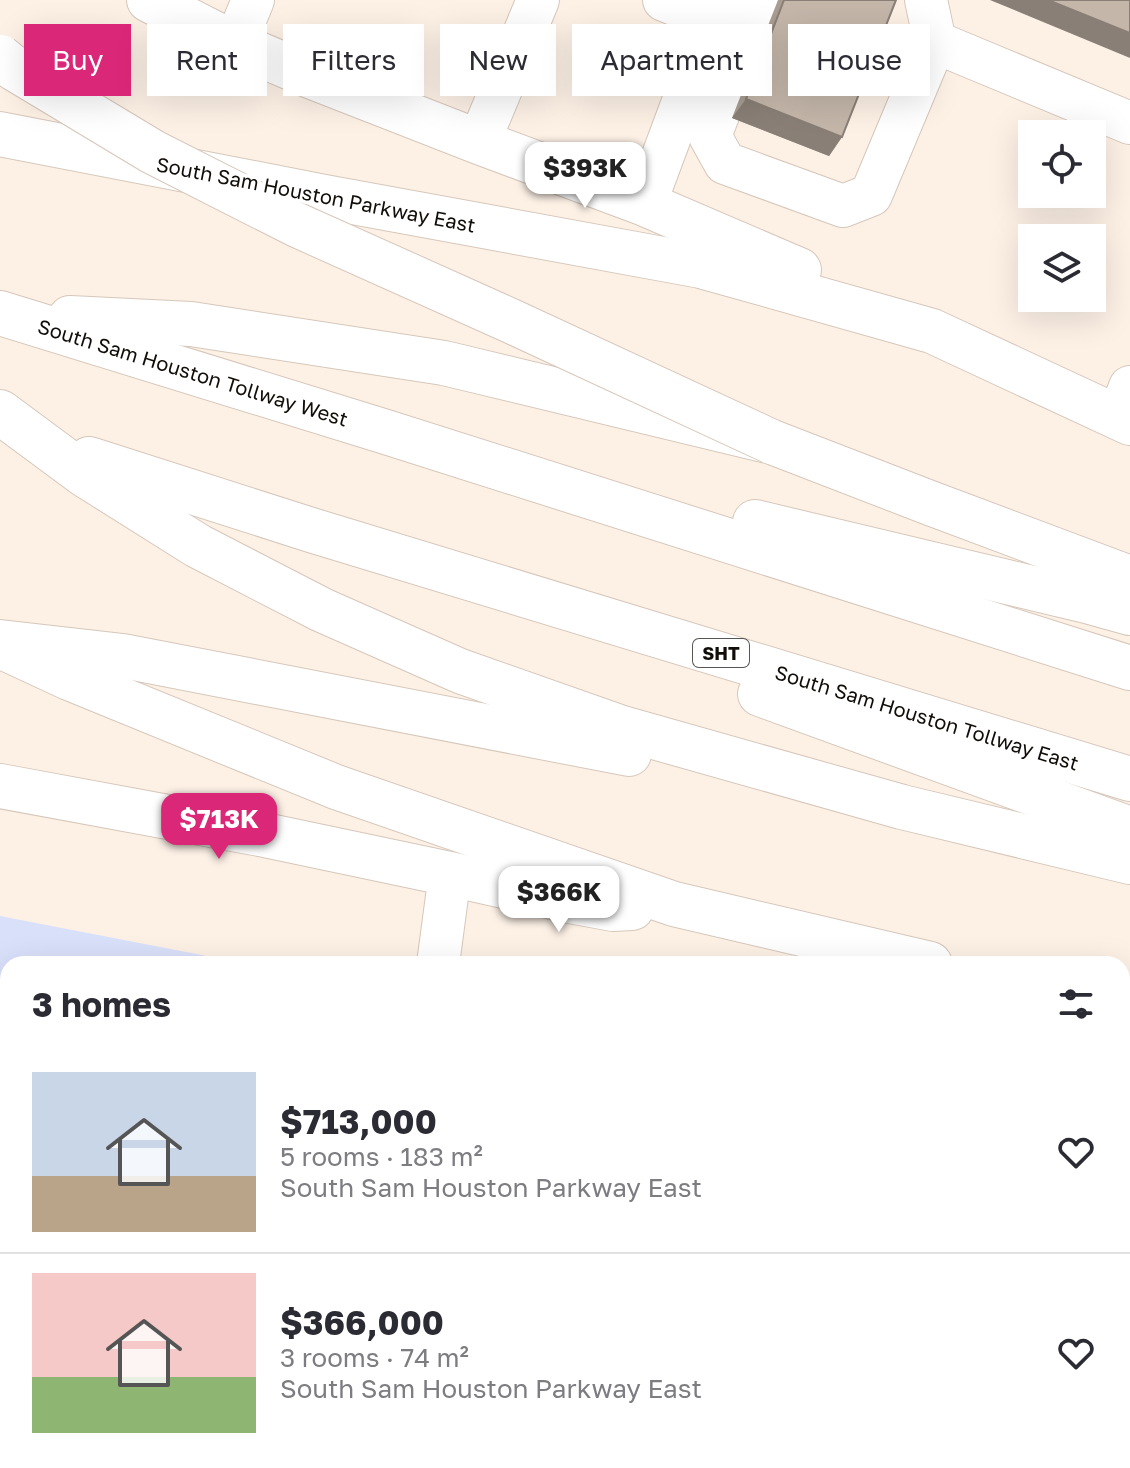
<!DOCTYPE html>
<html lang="en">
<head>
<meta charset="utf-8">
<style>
  body { margin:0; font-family:"Golos Text",sans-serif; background:#f7f7f7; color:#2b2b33; height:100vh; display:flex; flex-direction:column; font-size:30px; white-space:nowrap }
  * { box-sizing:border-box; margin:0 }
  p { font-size:26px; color:#7c7c81 }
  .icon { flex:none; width:44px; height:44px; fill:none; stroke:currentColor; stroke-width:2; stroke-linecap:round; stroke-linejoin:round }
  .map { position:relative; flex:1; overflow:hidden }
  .side { position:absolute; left:0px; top:956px; width:1130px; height:512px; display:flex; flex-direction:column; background:#fff; border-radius:24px 24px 0 0; box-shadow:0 8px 32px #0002 }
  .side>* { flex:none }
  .top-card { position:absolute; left:24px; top:24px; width:1082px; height:72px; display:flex; gap:16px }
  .buttons { position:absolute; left:1018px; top:120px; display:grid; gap:16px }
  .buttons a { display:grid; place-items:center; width:88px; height:88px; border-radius:0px; background:#fff; box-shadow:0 8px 32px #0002; font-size:40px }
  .price { position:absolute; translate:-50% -68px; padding:0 18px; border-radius:16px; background:#fff; color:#222; font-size:26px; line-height:52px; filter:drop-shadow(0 2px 4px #0008) }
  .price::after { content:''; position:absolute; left:50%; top:48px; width:24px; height:18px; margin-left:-12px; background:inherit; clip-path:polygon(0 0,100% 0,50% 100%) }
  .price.active { background:#db2777; color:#fff }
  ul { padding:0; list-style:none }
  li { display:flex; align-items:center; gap:24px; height:200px; padding:0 32px }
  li+li { border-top:2px solid #e1e1e2 }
  li span { display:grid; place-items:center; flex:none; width:224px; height:160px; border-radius:0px; color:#555 }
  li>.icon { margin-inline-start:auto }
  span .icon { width:96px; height:96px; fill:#fffc; stroke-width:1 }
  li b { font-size:34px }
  h2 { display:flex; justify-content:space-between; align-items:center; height:96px; padding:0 32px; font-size:34px }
  .tag { padding:0 28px; border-radius:0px; background:#fff; box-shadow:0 8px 32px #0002; font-size:28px; line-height:72px }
  .tag.active { background:#db2777; color:#fff }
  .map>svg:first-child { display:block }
  .green { fill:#d9e0f9 }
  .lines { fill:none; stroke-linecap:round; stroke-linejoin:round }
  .minor-casing { stroke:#d6c7ba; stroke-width:44 }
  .major-casing { stroke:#d6c7ba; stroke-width:46 }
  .highway-casing { stroke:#d6c7ba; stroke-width:46 }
  .minor { stroke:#fff; stroke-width:42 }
  .major { stroke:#fff; stroke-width:44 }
  .highway { stroke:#fff; stroke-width:44 }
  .highway-bridge-casing { stroke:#d6c7ba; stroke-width:46; stroke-linecap:butt }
  .highway-bridge { stroke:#fff; stroke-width:44 }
  .wall { fill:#a99d91 }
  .shaded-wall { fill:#897f76 }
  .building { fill:#c4b6a9; stroke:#897f76; stroke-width:2 }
  .labels { text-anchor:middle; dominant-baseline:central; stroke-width:7; stroke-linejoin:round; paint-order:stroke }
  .shield { fill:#fff; stroke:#585652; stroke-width:2 }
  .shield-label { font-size:18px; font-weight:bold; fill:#110d08 }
  .street-label { font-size:20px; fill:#110d08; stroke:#fff }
</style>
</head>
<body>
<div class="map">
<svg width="1130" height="1468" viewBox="0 0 1130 1468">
  <rect width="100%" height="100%" fill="#fdf1e6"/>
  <path class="green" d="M0,916L248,964H8V1460H246L243,1468H0Z"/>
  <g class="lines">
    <g class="minor-casing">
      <g id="minor">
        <path d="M664,0L714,20"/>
        <path d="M762,0L710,136L725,163L843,206L871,195L935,42L1130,123"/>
        <path d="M926,0L935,42"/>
        <path d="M235,44L253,0"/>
        <path d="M479,142L538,0"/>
        <path d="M645,204L721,0"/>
        <path d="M1118,418L1130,387"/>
        <path d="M438,964L450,874"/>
        <path d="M1122,1118L1130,1119"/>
        <path d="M1122,1184L1130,1186"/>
        <path d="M1122,1318L1130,1297"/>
        <path d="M641,1468L644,1460"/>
        <path d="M739,1468L742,1460"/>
        <path d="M862,1468L864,1460"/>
        <path d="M980,1468L983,1460"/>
        <path d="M1084,1468L1087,1460"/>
      </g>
    </g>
    <g class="major-casing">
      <g id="major">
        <path d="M149,0L235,44L310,76L479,142L645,204L799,270"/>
        <path d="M0,134L325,197L701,266L932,331L1130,423"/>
        <path d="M0,646L69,678L336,787L674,904L930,964"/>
        <path d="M0,786L260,834L450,874L570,901L613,909L632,908"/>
        <path d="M1122,1009L1130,1010"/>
      </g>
    </g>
    <g class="highway-casing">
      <g id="highway">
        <path d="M0,313L386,432L1130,668"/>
        <path d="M70,318L191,324L444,363L772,442L930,503L1130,578"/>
        <path d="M0,412L85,475L198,546L322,610L460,671L622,728L902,807L1130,862"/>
        <path d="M89,459L311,530L1130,779"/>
        <path d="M755,522L1087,601L1130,613"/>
        <path d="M0,642L123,656L629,754"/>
        <path d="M760,694L1130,829"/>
      </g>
    </g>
    <use href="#minor" class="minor"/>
    <use href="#major" class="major"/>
    <use href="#highway" class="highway"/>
    <g class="highway-bridge-casing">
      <path id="highway-bridge" d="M0,57L15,69L153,152L297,225L511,321L772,442"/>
    </g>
    <use href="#highway-bridge" class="highway-bridge"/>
  </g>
  <path class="wall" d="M778,0H896L842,137L829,156L732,118Z"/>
  <g class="shaded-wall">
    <path d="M990,0H1048L1130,33V58Z"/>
    <path d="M746,99L842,137L829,156L732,118Z"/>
    <path d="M810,1460H827L824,1464Z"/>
  </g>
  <g class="building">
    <path d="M784,0H896L842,137L746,99Z"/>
    <path d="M1048,0H1130V33Z"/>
  </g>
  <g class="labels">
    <rect class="shield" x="693" y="639" width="56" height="28" rx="6"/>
    <g class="shield-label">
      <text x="721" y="653">SHT</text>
    </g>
    <g class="street-label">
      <text transform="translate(316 194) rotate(11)">South Sam Houston Parkway East</text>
      <text transform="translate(193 372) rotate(17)">South Sam Houston Tollway West</text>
      <text transform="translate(927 717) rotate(17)">South Sam Houston Tollway East</text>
    </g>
  </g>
</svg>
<div class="buttons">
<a><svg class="icon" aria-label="locate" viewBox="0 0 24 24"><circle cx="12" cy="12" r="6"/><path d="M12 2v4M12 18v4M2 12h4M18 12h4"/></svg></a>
<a><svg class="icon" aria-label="layers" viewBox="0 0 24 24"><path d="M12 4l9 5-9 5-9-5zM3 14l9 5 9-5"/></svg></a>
</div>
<b class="price" style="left:585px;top:210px">$393K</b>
<b class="price active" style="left:219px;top:861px">$713K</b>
<b class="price" style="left:559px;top:934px">$366K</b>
<div class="top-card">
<a class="tag active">Buy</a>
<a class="tag">Rent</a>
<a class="tag">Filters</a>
<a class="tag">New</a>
<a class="tag">Apartment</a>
<a class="tag">House</a>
</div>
<section class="side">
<h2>3 homes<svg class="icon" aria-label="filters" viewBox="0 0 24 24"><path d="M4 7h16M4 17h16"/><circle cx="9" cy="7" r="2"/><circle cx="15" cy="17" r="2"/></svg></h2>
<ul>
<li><span style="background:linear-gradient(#c9d6e8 65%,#b9a48a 0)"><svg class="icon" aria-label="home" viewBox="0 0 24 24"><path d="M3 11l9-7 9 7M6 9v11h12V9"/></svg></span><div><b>$713,000</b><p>5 rooms · 183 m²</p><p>South Sam Houston Parkway East</p></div><svg class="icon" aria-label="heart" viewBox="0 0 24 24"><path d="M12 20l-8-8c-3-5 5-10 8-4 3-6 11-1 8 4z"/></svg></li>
<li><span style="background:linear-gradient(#f6c9c9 65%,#8fb573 0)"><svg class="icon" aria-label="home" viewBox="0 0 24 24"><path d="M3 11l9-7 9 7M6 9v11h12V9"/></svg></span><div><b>$366,000</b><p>3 rooms · 74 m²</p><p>South Sam Houston Parkway East</p></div><svg class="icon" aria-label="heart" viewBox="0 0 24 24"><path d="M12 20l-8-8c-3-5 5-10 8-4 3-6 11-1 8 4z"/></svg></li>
</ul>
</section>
</div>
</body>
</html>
